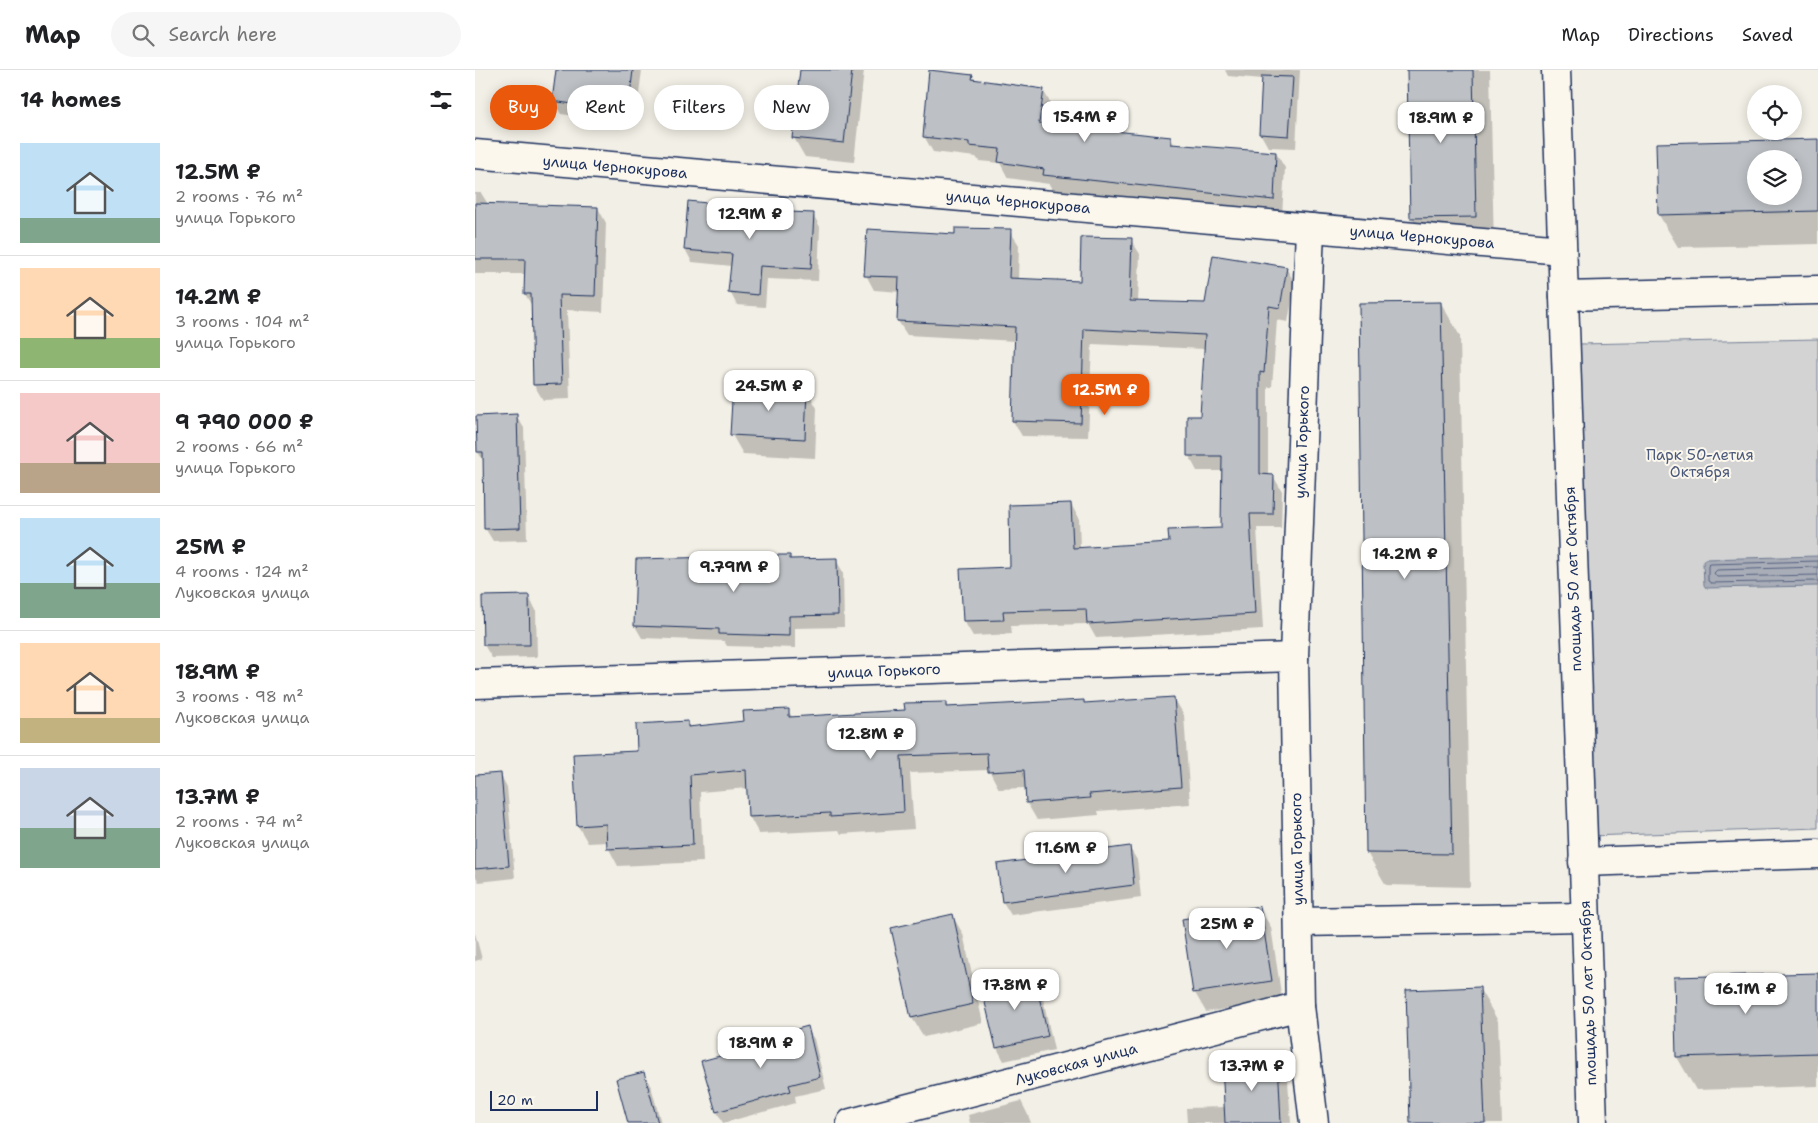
<!DOCTYPE html>
<html lang="en">
<head>
<meta charset="utf-8">
<style>
  body { margin:0; font-family:"Shantell Sans",sans-serif; background:#f6f6f6; color:#202124; height:100vh; display:flex; flex-direction:column; font-size:19px; white-space:nowrap }
  * { box-sizing:border-box; margin:0 }
  p { font-size:16px; color:#757577 }
  .icon { flex:none; width:28px; height:28px; fill:none; stroke:currentColor; stroke-width:2; stroke-linecap:round; stroke-linejoin:round }
  .map { position:relative; flex:1; overflow:hidden }
  .side { display:flex; flex-direction:column; background:#fff; width:475px }
  .side>* { flex:none }
  .top-card { position:absolute; left:15px; top:15px; width:475px; height:45px; display:flex; gap:10px }
  .buttons { position:absolute; left:1272px; top:15px; display:grid; gap:10px }
  .buttons a { display:grid; place-items:center; width:55px; height:55px; border-radius:50%; background:#fff; box-shadow:0 2px 12px #0003; font-size:25px }
  .scale { position:absolute; left:15px; bottom:12px; width:108px; box-sizing:border-box; padding-left:5px; border:2px solid #1b2f5e; border-top:0; font-size:14px; line-height:18px; white-space:nowrap; color:#1b2f5e; -webkit-text-stroke:4px #fbf7ec; paint-order:stroke }
  .price { position:absolute; translate:-50% -42px; padding:0 11px; border-radius:10px; background:#fff; color:#222; font-size:16px; line-height:32px; filter:drop-shadow(0 1px 2px #0008) }
  .price::after { content:''; position:absolute; left:50%; top:30px; width:15px; height:11px; margin-left:-8px; background:inherit; clip-path:polygon(0 0,100% 0,50% 100%) }
  .price.selected { background:#ea580c; color:#fff }
  ul { padding:0; list-style:none }
  li { display:flex; align-items:center; gap:15px; height:125px; padding:0 20px }
  li+li { border-top:1px solid #e0e0e0 }
  li span { display:grid; place-items:center; flex:none; width:140px; height:100px; border-radius:0px; color:#555 }
  li>.icon { margin-inline-start:auto }
  span .icon { width:60px; height:60px; fill:#fffc; stroke-width:1 }
  li b { font-size:21px }
  h2 { display:flex; justify-content:space-between; align-items:center; height:60px; padding:0 20px; font-size:21px }
  .tag { padding:0 18px; border-radius:22px; background:#fff; box-shadow:0 2px 12px #0003; font-size:18px; line-height:45px }
  .tag.selected { background:#ea580c; color:#fff }
  header { display:flex; align-items:center; gap:30px; box-sizing:border-box; height:70px; padding:0 25px; background:#fff; border-bottom:1px solid #e0e0e0 }
  header strong { font-size:24px }
  nav { display:flex; gap:28px; margin-inline-start:auto; font-size:18px }
  .search { width:350px; height:45px; background:#f6f6f6; display:flex; align-items:center; gap:12px; box-sizing:border-box; padding:0 18px; border-radius:28px; color:#757577; font-size:19px }
  main { display:flex; flex:1; min-height:0 }
  .map>svg:first-child { display:block }
  .green { fill:#d2d3d2; stroke:#768198 }
  .water { fill:#a9adb7; stroke:#707b93 }
  .shadow { fill:#0003; fill-rule:evenodd }
  .lines { fill:none; stroke-linecap:round; stroke-linejoin:round }
  .shore { stroke:#546182; stroke-width:1 }
  .building { fill:#bdc0c4; stroke:#1b2f5e; fill-rule:evenodd }
  .minor-casing { stroke:#1b2f5e; stroke-width:31 }
  .tertiary-casing { stroke:#1b2f5e; stroke-width:31 }
  .minor { stroke:#fbf7ec; stroke-width:28 }
  .tertiary { stroke:#fbf7ec; stroke-width:28 }
  .labels { text-anchor:middle; dominant-baseline:central; stroke-width:4; stroke-linejoin:round; paint-order:stroke }
  .street-label { font-size:15px; fill:#1b2f5e; stroke:#fbf7ec }
  .park-label { font-size:15px; fill:#49587b; stroke:#fbf7ec }
</style>
</head>
<body>
<header>
<strong>Map</strong>
<div class="search"><svg class="icon" aria-label="search" viewBox="0 0 24 24"><circle cx="10" cy="10" r="6"/><path d="M15 15l6 6"/></svg>Search here</div>
<nav><a>Map</a><a>Directions</a><a>Saved</a></nav>
</header>
<main>
<section class="side">
<h2>14 homes<svg class="icon" aria-label="filters" viewBox="0 0 24 24"><path d="M4 7h16M4 17h16"/><circle cx="9" cy="7" r="2"/><circle cx="15" cy="17" r="2"/></svg></h2>
<ul>
<li><span style="background:linear-gradient(#bfe0f5 75%,#7fa58c 0)"><svg class="icon" aria-label="home" viewBox="0 0 24 24"><path d="M3 11l9-7 9 7M6 9v11h12V9"/></svg></span><div><b>12.5M ₽</b><p>2 rooms · 76 m²</p><p>улица Горького</p></div></li>
<li><span style="background:linear-gradient(#ffd9b3 70%,#8fb573 0)"><svg class="icon" aria-label="home" viewBox="0 0 24 24"><path d="M3 11l9-7 9 7M6 9v11h12V9"/></svg></span><div><b>14.2M ₽</b><p>3 rooms · 104 m²</p><p>улица Горького</p></div></li>
<li><span style="background:linear-gradient(#f6c9c9 70%,#b9a48a 0)"><svg class="icon" aria-label="home" viewBox="0 0 24 24"><path d="M3 11l9-7 9 7M6 9v11h12V9"/></svg></span><div><b>9 790 000 ₽</b><p>2 rooms · 66 m²</p><p>улица Горького</p></div></li>
<li><span style="background:linear-gradient(#bfe0f5 65%,#7fa58c 0)"><svg class="icon" aria-label="home" viewBox="0 0 24 24"><path d="M3 11l9-7 9 7M6 9v11h12V9"/></svg></span><div><b>25M ₽</b><p>4 rooms · 124 m²</p><p>Луковская улица</p></div></li>
<li><span style="background:linear-gradient(#ffd9b3 75%,#c2b280 0)"><svg class="icon" aria-label="home" viewBox="0 0 24 24"><path d="M3 11l9-7 9 7M6 9v11h12V9"/></svg></span><div><b>18.9M ₽</b><p>3 rooms · 98 m²</p><p>Луковская улица</p></div></li>
<li><span style="background:linear-gradient(#c9d6e8 60%,#7fa58c 0)"><svg class="icon" aria-label="home" viewBox="0 0 24 24"><path d="M3 11l9-7 9 7M6 9v11h12V9"/></svg></span><div><b>13.7M ₽</b><p>2 rooms · 74 m²</p><p>Луковская улица</p></div></li>
</ul>
</section>
<div class="map">
<svg width="1343" height="1053" viewBox="0 0 1343 1053">
  <rect width="100%" height="100%" fill="#f2efe6"/>
  <filter id="ink" filterUnits="userSpaceOnUse"><feTurbulence type="fractalNoise" baseFrequency=".02" numOctaves="2"/><feDisplacementMap in="SourceGraphic" scale="10" xChannelSelector="R" yChannelSelector="G"/><feConvolveMatrix kernelMatrix="1 2 1 2 8 2 1 2 1" color-interpolation-filters="sRGB"/></filter>
  <g filter="url(#ink)">
    <path class="green" d="M1343,269V758L1115,766L1104,274Z"/>
    <path class="water" d="M1343,486V516L1231,518L1229,515L1228,492L1230,489Z"/>
    <g class="shadow">
      <path d="M82,0H167L160,54L86,44L78,31Z"/>
      <path d="M326,0H389L379,92L330,87L319,68Z"/>
      <path d="M750,0H825L821,78L793,77L785,63L788,9L753,6Z"/>
      <path d="M933,0H1015L1019,179L955,180L937,148Z"/>
      <path d="M497,6L500,11L568,20L577,36L574,55L696,68L700,76L801,83L810,98L807,145L578,121L574,114L533,108L525,93L504,91L501,87L458,82L449,66Z"/>
      <path d="M1343,70V174L1203,177L1184,145L1183,74ZM1281,89H1319V126H1281Z"/>
      <path d="M0,123H6L13,134L123,138L131,153L128,242L92,240L95,329L68,330L59,315L57,236L50,224L51,204H0Z"/>
      <path d="M290,140L291,142L338,144L345,157L343,211L292,209L290,237L262,235L255,222L257,196L217,192L210,179Z"/>
      <path d="M535,161L544,175L543,209L606,213L656,170L665,184L663,232L731,234L811,198L820,213L813,252L802,250L797,317H793V406H798L807,421L806,458H782L788,559L621,568L613,554L536,556L537,564L498,566L489,551L486,500L536,498L596,434L604,449L605,478L695,473L747,459L748,401H722L714,386L726,347L730,279L617,274L613,367L547,366L538,351L541,271L432,265L423,251L425,222L399,220L391,205L481,165Z"/>
      <path d="M966,233L985,266L995,817L911,815L892,783Z"/>
      <path d="M331,319L342,338L340,388L268,384L257,365Z"/>
      <path d="M41,345L49,358L52,470L18,471L10,458L9,392L3,382Z"/>
      <path d="M314,487L316,491L361,490L368,502L369,557L320,558V578L252,576L249,571L167,568L160,556Z"/>
      <path d="M53,526L61,540L62,587L17,588L9,575Z"/>
      <path d="M699,628L709,645L715,734L623,741L624,745L562,750L552,733L551,718L524,719L514,700L435,703L439,759L366,764L364,760L284,764L274,746L273,718L225,722L228,792L143,796L134,779L133,772L113,773L103,756L163,682L213,652L216,658L270,653L313,641L318,648L431,641L470,633L473,638L610,635Z"/>
      <path d="M25,704L32,717L40,808L4,812L0,805V706Z"/>
      <path d="M654,777L662,790L666,828L536,845L528,832Z"/>
      <path d="M784,838L796,857L807,930L731,942L720,923Z"/>
      <path d="M477,845L488,864L508,953L449,967L437,948Z"/>
      <path d="M0,863L7,889L0,891Z"/>
      <path d="M1343,904V1016L1221,1020L1202,987Z"/>
      <path d="M558,906L566,919L579,980L529,991L522,978L508,917Z"/>
      <path d="M1004,918L1023,951L1027,1053H936Z"/>
      <path d="M332,958L339,969L351,1019L320,1026L321,1033L248,1053L242,1042L228,992L277,978Z"/>
      <path d="M802,992L813,1011L816,1053H712L711,1038L750,1037Z"/>
      <path d="M169,1003L176,1016L186,1053H158Z"/>
      <path d="M546,1031L553,1045L556,1053H495L493,1045Z"/>
    </g>
    <g class="lines">
      <g class="shore">
        <path d="M1343,491L1235,494L1233,496V511L1236,513L1343,511"/>
        <path d="M1343,497L1242,500L1239,503L1242,507L1343,505"/>
      </g>
    </g>
    <g class="building">
      <path d="M81,0H158L153,42L77,31Z"/>
      <path d="M325,0H377L369,73L317,68Z"/>
      <path d="M454,0L498,5L497,9L569,19L564,53L696,67V74L801,82L799,130L568,105L569,99L523,92L525,79L494,76V72L448,67Z"/>
      <path d="M932,0H998L1001,147L935,148Z"/>
      <path d="M787,6L818,7L814,66L784,64Z"/>
      <path d="M1343,69V141L1183,145L1181,73ZM1281,89H1319V126H1281Z"/>
      <path d="M213,131L290,139V141L339,143L336,199L285,196L283,225L253,222L257,184L209,180Z"/>
      <path d="M0,133L123,137L120,226L84,225L87,314L58,315L56,224H49L50,189H0Z"/>
      <path d="M480,158L536,159L534,208L605,211L606,167L657,168L655,231L730,233L738,185L812,197L805,238L794,236L789,303L785,302V404L799,405L798,444H775L780,544L612,554L611,539L528,541L529,550L488,551L485,499L535,497L534,435L596,433L598,478L694,472L693,460L746,458L747,386H712V346H725L730,265L609,259L606,353L537,351L540,257L422,251L424,207L389,206L392,159L480,164Z"/>
      <path d="M966,232L977,784L891,783L884,233Z"/>
      <path d="M258,314L332,318L330,369L255,365Z"/>
      <path d="M42,344L45,458L9,459L8,382H2L1,346Z"/>
      <path d="M245,485H315V489L362,488L363,545L314,546V566L244,564V559L159,556L161,489L245,487Z"/>
      <path d="M54,525L55,575H8L7,526Z"/>
      <path d="M699,627L706,717L614,724L615,728L551,733L549,700L513,702L512,683L426,686L429,742L355,747V743L273,747L271,700L215,705L218,775L132,779L131,754L102,756L98,684L162,681L161,654L213,651V657L269,651L268,641L314,639V647L430,640L429,633L471,632V637L609,630V633Z"/>
      <path d="M26,703L34,796L0,799V705Z"/>
      <path d="M655,776L659,815L527,832L522,794Z"/>
      <path d="M785,836L797,911L718,923L707,849Z"/>
      <path d="M478,844L498,934L436,948L416,858Z"/>
      <path d="M1343,903V983L1201,987L1199,907Z"/>
      <path d="M559,904L573,966L521,978L506,916Z"/>
      <path d="M1005,917L1010,1053H935L931,920Z"/>
      <path d="M333,956L345,1007L314,1015L316,1021L241,1042L226,991L275,978L274,972Z"/>
      <path d="M803,991L806,1053H750L747,993Z"/>
      <path d="M169,1002L183,1053H153L141,1009Z"/>
    </g>
    <g class="lines">
      <g class="minor-casing">
        <g id="minor">
          <path d="M0,84L1087,180"/>
          <path d="M835,158L819,587L825,936L839,1053"/>
          <path d="M1089,226L1343,220"/>
          <path d="M0,614L819,587"/>
          <path d="M1108,792L1343,784"/>
          <path d="M824,852L1109,847"/>
          <path d="M376,1053L825,936"/>
        </g>
      </g>
      <g class="tertiary-casing">
        <path id="tertiary" d="M1081,0L1118,1053"/>
      </g>
      <use href="#minor" class="minor"/>
      <use href="#tertiary" class="tertiary"/>
    </g>
  </g>
  <g class="labels">
    <g class="street-label">
      <text transform="translate(140 97) rotate(5)">улица Чернокурова</text>
      <text transform="translate(543 132) rotate(5)">улица Чернокурова</text>
      <text transform="translate(947 167) rotate(5)">улица Чернокурова</text>
      <text transform="translate(827 372) rotate(-88)">улица Горького</text>
      <text transform="translate(1098 509) rotate(-92)">площадь 50 лет Октября</text>
      <text transform="translate(409 601) rotate(-2)">улица Горького</text>
      <text transform="translate(822 779) rotate(-91)">улица Горького</text>
      <text transform="translate(1113 923) rotate(-92)">площадь 50 лет Октября</text>
      <text transform="translate(601 994) rotate(-15)">Луковская улица</text>
    </g>
    <g class="park-label">
      <text x="1225" y="385">Парк 50-летия<tspan x="1225" dy="17">Октября</tspan></text>
    </g>
  </g>
</svg>
<div class="buttons">
<a><svg class="icon" aria-label="locate" viewBox="0 0 24 24"><circle cx="12" cy="12" r="6"/><path d="M12 2v4M12 18v4M2 12h4M18 12h4"/></svg></a>
<a><svg class="icon" aria-label="layers" viewBox="0 0 24 24"><path d="M12 4l9 5-9 5-9-5zM3 14l9 5 9-5"/></svg></a>
</div>
<div class="scale">20 m</div>
<b class="price" style="left:610px;top:73px">15.4M ₽</b>
<b class="price" style="left:966px;top:74px">18.9M ₽</b>
<b class="price" style="left:275px;top:170px">12.9M ₽</b>
<b class="price" style="left:294px;top:342px">24.5M ₽</b>
<b class="price selected" style="left:630px;top:346px">12.5M ₽</b>
<b class="price" style="left:930px;top:510px">14.2M ₽</b>
<b class="price" style="left:259px;top:523px">9.79M ₽</b>
<b class="price" style="left:396px;top:690px">12.8M ₽</b>
<b class="price" style="left:591px;top:804px">11.6M ₽</b>
<b class="price" style="left:752px;top:880px">25M ₽</b>
<b class="price" style="left:540px;top:941px">17.8M ₽</b>
<b class="price" style="left:1271px;top:945px">16.1M ₽</b>
<b class="price" style="left:286px;top:999px">18.9M ₽</b>
<b class="price" style="left:777px;top:1022px">13.7M ₽</b>
<div class="top-card">
<a class="tag selected">Buy</a>
<a class="tag">Rent</a>
<a class="tag">Filters</a>
<a class="tag">New</a>
</div>
</div>
</main>
</body>
</html>
